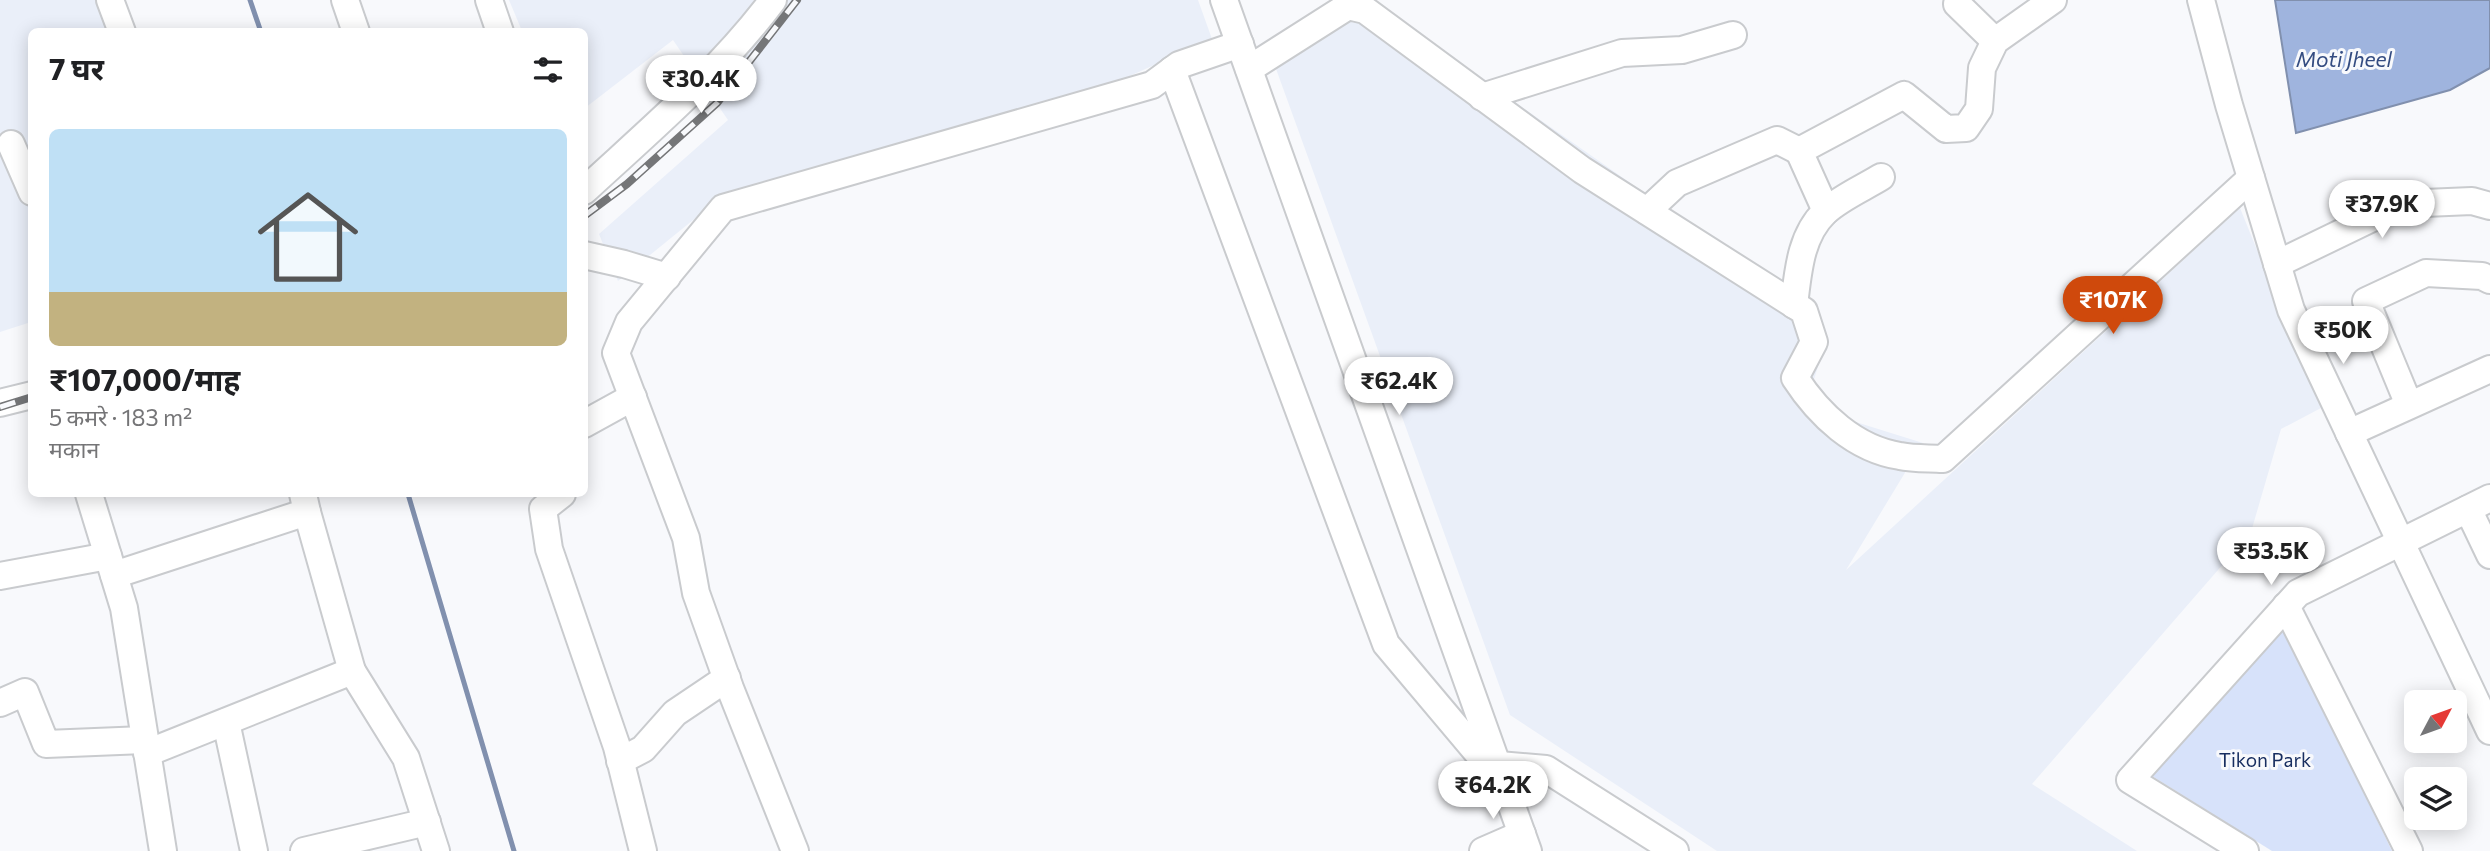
<!DOCTYPE html>
<html lang="hi">
<head>
<meta charset="utf-8">
<style>
  body { margin:0; font-family:Commissioner,"Noto Sans Devanagari",sans-serif; background:#f2f2f2; color:#202124; height:100vh; display:flex; flex-direction:column; font-size:26px; white-space:nowrap }
  * { box-sizing:border-box; margin:0 }
  p { font-size:23px; color:#757577 }
  .icon { flex:none; width:38px; height:38px; fill:none; stroke:currentColor; stroke-width:2; stroke-linecap:round; stroke-linejoin:round }
  .map { position:relative; flex:1; overflow:hidden }
  .details { position:absolute; left:28px; top:28px; width:560px; height:469px; display:flex; flex-direction:column; background:#fff; border-radius:10px; box-shadow:0 4px 18px #0003 }
  .details>* { flex:none }
  .needle { width:46px; rotate:49deg }
  .fabs { position:absolute; left:2404px; top:690px; display:grid; gap:14px }
  .fabs a { display:grid; place-items:center; width:63px; height:63px; border-radius:10px; background:#fff; box-shadow:0 4px 18px #0003; font-size:35px }
  .price { position:absolute; translate:-50% -60px; padding:0 16px; border-radius:24px; background:#fff; color:#222; font-size:23px; line-height:46px; filter:drop-shadow(0 2px 4px #0008) }
  .price::after { content:''; position:absolute; left:50%; top:42px; width:21px; height:16px; margin-left:-10px; background:inherit; clip-path:polygon(0 0,100% 0,50% 100%) }
  .price.active { background:#cf490c; color:#fff }
  ul { padding:0; list-style:none }
  li { display:grid; align-content:center; gap:14px; height:371px; padding:0 21px }
  li span { display:grid; place-items:center; height:217px; border-radius:10px; color:#555 }
  li>.icon { margin-inline-start:auto }
  span .icon { width:126px; height:126px; fill:#fffc; stroke-width:1 }
  li b { font-size:30px }
  h2 { display:flex; justify-content:space-between; align-items:center; height:84px; padding:0 21px; font-size:30px }
  .map>svg:first-child { display:block }
  .built { fill:#eaeff9 }
  .green { fill:#d7e2fa }
  .water { fill:#9fb4de; stroke:#8190ae; stroke-width:2 }
  .lines { fill:none; stroke-linecap:round; stroke-linejoin:round }
  .stream { stroke:#8190ae; stroke-width:5 }
  .minor-casing { stroke:#c9cbce; stroke-width:30 }
  .minor { stroke:#fff; stroke-width:26 }
  .rail-casing { stroke:#757678; stroke-width:8 }
  .rail { stroke:#f8f9fc; stroke-width:5; stroke-dasharray:16; stroke-linecap:butt }
  .labels { text-anchor:middle; dominant-baseline:central; stroke-width:6; stroke-linejoin:round; paint-order:stroke }
  .park-label { font-size:19px; fill:#182e60; stroke:#f8f9fc }
  .water-label { font-size:21px; font-style:italic; fill:#344c81; stroke:#f8f9fc }
</style>
</head>
<body>
<div class="map">
<svg width="2490" height="851" viewBox="0 0 2490 851">
  <rect width="100%" height="100%" fill="#f8f9fc"/>
  <g class="built">
    <path d="M0,0H95L108,31L32,32L31,322L0,332Z"/>
    <path d="M509,0H1198L1212,39L1083,97L719,199L618,281L599,234L728,120L673,40L585,108L584,32L522,31Z"/>
    <path d="M1369,0L1816,313L1820,360L1811,389L1843,418L1923,443L1846,570L2240,208L2321,408L2281,429L2251,532L2032,784L2137,851H1717L1510,715L1267,44Z"/>
  </g>
  <path class="green" d="M2284,628L2392,851H2272L2152,776Z"/>
  <path class="water" d="M2275,0H2490V68L2450,90L2296,133Z"/>
  <g class="lines">
    <g class="stream">
      <path d="M250,0L261,32"/>
      <path d="M408,494L514,851"/>
    </g>
    <g class="minor-casing">
      <g id="minor">
        <path d="M110,0L122,32"/>
        <path d="M345,0L356,32"/>
        <path d="M489,0L500,32"/>
        <path d="M1224,0L1528,851"/>
        <path d="M2201,0L2229,105L2291,310L2490,731"/>
        <path d="M1957,4L1995,41"/>
        <path d="M1249,69L1348,6L1365,10L1582,170L1804,311L1814,342L1795,378C1819,415 1855,449 1900,456C1914,459 1929,458 1943,459L2251,178"/>
        <path d="M1172,70L1386,644L1487,764L1546,769L1675,851"/>
        <path d="M1482,97L1622,53L1682,50L1733,35"/>
        <path d="M11,144L32,192"/>
        <path d="M584,191C650,130 719,72 773,0"/>
        <path d="M1647,211L1677,183L1777,140L1799,151"/>
        <path d="M1826,211L1799,151L1904,95L1946,129L1966,128L1979,109L1982,68L1995,41L2053,0"/>
        <path d="M584,255L624,264L667,277"/>
        <path d="M2277,264L2401,204L2472,201L2490,206"/>
        <path d="M1794,305C1798,273 1800,236 1825,212C1840,198 1863,188 1881,177"/>
        <path d="M0,403L32,395"/>
        <path d="M2409,405L2366,301L2426,273L2482,276L2490,280"/>
        <path d="M584,424L633,397"/>
        <path d="M2349,433L2490,369"/>
        <path d="M89,494L124,608L163,851"/>
        <path d="M562,494L543,509L549,549L617,747L643,851"/>
        <path d="M2468,509L2490,555"/>
        <path d="M307,512L352,671"/>
        <path d="M114,575L307,512L303,494"/>
        <path d="M0,576L108,556"/>
        <path d="M2286,606L2409,851"/>
        <path d="M0,703L25,692L46,744L144,740"/>
        <path d="M226,722L254,851"/>
        <path d="M147,753L352,671L406,758L436,851"/>
        <path d="M620,761L643,749L675,713L727,678"/>
        <path d="M304,851L427,822"/>
        <path d="M795,851L730,688L696,593L686,538L616,353L629,322L723,208L1152,85L1179,65L1240,44"/>
        <path d="M1483,851L1522,834"/>
        <path d="M2245,851L2130,780L2298,593L2490,498"/>
      </g>
    </g>
    <use href="#minor" class="minor"/>
    <g class="rail-casing">
      <g id="rail">
        <path d="M584,216L627,184L717,103L797,0"/>
        <path d="M0,407L32,397"/>
      </g>
    </g>
    <use href="#rail" class="rail"/>
  </g>
  <g class="labels">
    <g class="park-label">
      <text x="2265" y="759">Tikon Park</text>
    </g>
    <g class="water-label">
      <text x="2344" y="58">Moti Jheel</text>
    </g>
  </g>
</svg>
<div class="fabs">
<a><svg class="needle" viewBox="-14 -14 28 28"><path d="M0-13l5 13h-10z" fill="#e53935"/><path d="M0 13l5-13h-10z" fill="#757577"/></svg></a>
<a><svg class="icon" aria-label="layers" viewBox="0 0 24 24"><path d="M12 4l9 5-9 5-9-5zM3 14l9 5 9-5"/></svg></a>
</div>
<b class="price" style="left:701px;top:115px">₹30.4K</b>
<b class="price" style="left:2382px;top:240px">₹37.9K</b>
<b class="price active" style="left:2113px;top:336px">₹107K</b>
<b class="price" style="left:2343px;top:366px">₹50K</b>
<b class="price" style="left:1399px;top:417px">₹62.4K</b>
<b class="price" style="left:2271px;top:587px">₹53.5K</b>
<b class="price" style="left:1493px;top:821px">₹64.2K</b>
<section class="details">
<h2>7 घर<svg class="icon" aria-label="filters" viewBox="0 0 24 24"><path d="M4 7h16M4 17h16"/><circle cx="9" cy="7" r="2"/><circle cx="15" cy="17" r="2"/></svg></h2>
<ul>
<li><span style="background:linear-gradient(#bfe0f5 75%,#c2b280 0)"><svg class="icon" aria-label="home" viewBox="0 0 24 24"><path d="M3 11l9-7 9 7M6 9v11h12V9"/></svg></span><div><b>₹107,000/माह</b><p>5 कमरे · 183 m²</p><p>मकान</p></div></li>
</ul>
</section>
</div>
</body>
</html>
